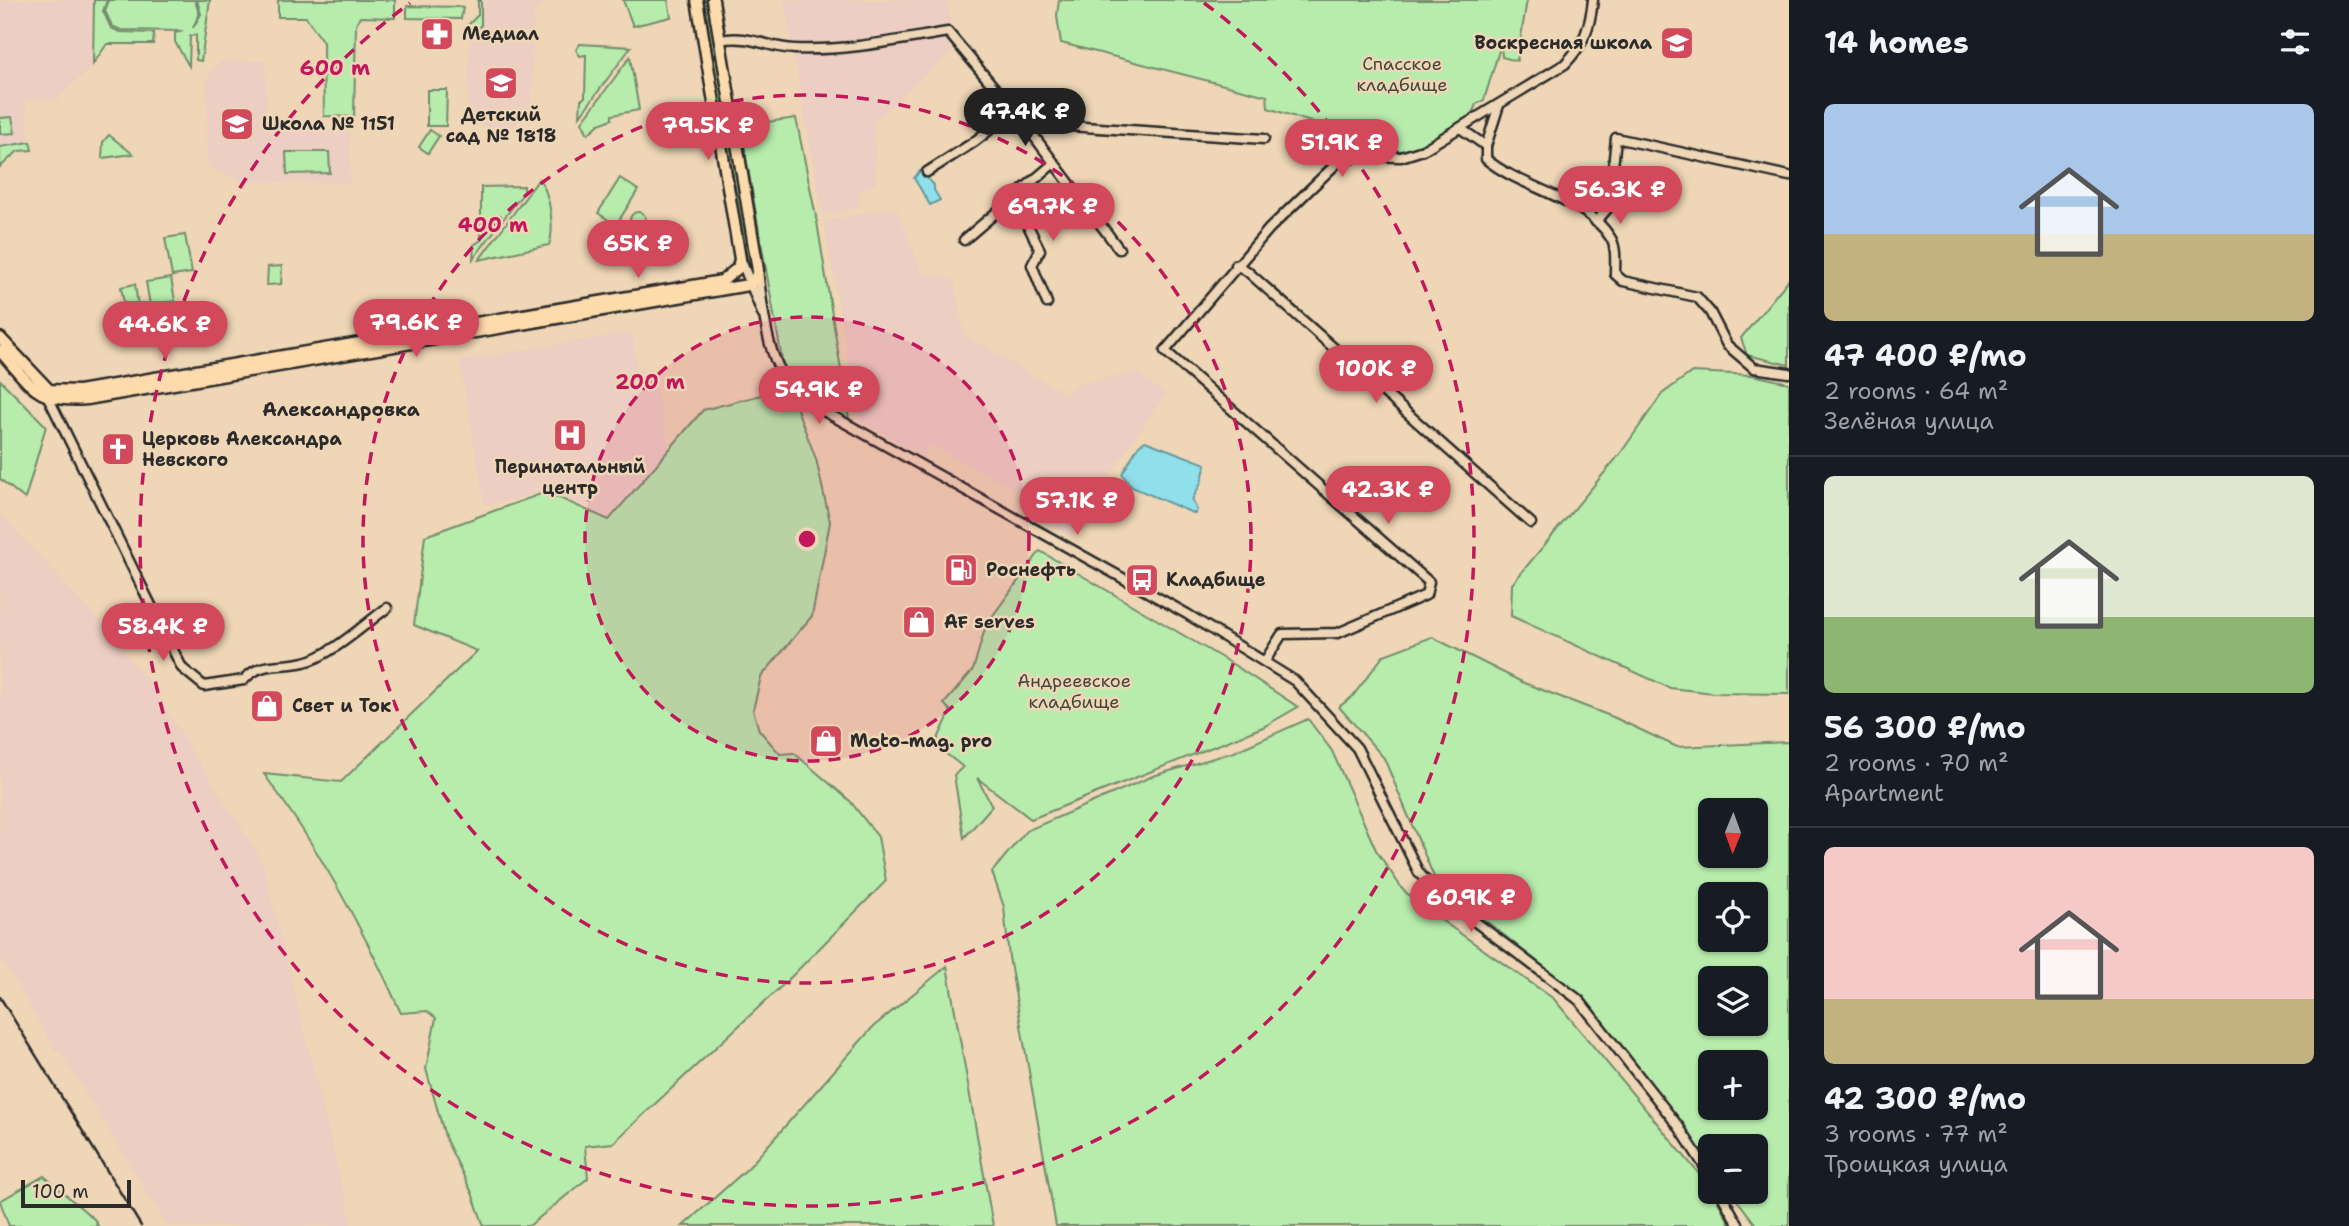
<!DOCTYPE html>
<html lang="en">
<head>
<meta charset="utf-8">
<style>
  body { margin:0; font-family:"Shantell Sans",sans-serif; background:#242831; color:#f1f3f6; height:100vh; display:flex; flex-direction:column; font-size:26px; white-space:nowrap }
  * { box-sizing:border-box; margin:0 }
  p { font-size:23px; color:#9ea1a6 }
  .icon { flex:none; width:38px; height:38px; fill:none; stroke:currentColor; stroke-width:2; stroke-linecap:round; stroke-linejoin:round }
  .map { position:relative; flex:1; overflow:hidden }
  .sheet { display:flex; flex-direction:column; background:#171b24; width:560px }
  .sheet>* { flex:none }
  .needle { width:46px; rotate:181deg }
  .buttons { position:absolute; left:1698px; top:798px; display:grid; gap:14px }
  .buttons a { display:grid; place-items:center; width:70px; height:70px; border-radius:10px; background:#171b24; box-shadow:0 2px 5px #0004; font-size:35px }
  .scale { position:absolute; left:21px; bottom:18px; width:110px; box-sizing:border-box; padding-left:7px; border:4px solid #2b2b2b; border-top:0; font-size:19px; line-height:24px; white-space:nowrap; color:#2b2b2b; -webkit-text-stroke:5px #eed6b6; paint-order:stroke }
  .price { position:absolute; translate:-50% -60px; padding:0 16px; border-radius:24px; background:#d1495b; color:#fff; font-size:23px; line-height:46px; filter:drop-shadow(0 2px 4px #0008) }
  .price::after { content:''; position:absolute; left:50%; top:42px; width:21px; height:16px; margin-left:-10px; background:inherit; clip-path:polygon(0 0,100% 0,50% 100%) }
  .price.active { background:#222; color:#fff }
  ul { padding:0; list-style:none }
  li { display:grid; align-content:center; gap:14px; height:371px; padding:0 35px }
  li+li { border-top:2px solid #363941 }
  li span { display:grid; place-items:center; height:217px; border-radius:10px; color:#555 }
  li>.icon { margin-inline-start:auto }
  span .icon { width:126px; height:126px; fill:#fffc; stroke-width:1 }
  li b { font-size:30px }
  h2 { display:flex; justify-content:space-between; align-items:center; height:84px; padding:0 35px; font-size:30px }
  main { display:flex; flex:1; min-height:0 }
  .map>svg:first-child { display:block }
  .built { fill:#eccec2 }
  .green { fill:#b8ecad; stroke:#728c6c; stroke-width:2; fill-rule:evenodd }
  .water { fill:#8fe0ea; stroke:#67989e; stroke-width:2 }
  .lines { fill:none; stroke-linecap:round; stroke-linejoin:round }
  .minor-casing { stroke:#2b2b2b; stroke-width:13 }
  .major-casing { stroke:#2b2b2b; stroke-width:15 }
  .minor { stroke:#eed6b6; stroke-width:8 }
  .major { stroke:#fedbac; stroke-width:10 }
  .rail { stroke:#2b2b2b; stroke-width:2.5 }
  .ring { fill:none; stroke:#c2185b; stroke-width:3.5; stroke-dasharray:12 9 }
  .labels { text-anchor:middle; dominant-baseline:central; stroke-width:5; stroke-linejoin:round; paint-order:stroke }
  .poi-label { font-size:18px; font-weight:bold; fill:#2b2b2b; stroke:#eed6b6; text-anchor:start }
  .park-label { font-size:18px; fill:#40483e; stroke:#eed6b6 }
  .neighbourhood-label { font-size:19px; font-weight:bold; fill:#2b2b2b; stroke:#eed6b6 }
  .centre { fill:#c2185b; stroke:#eed6b6; stroke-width:3.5 }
  .ring-label { font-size:21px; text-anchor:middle; font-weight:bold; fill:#c2185b; stroke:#eed6b6; stroke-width:5; stroke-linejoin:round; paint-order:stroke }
</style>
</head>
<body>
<main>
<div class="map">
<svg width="1789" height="1226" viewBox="0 0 1789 1226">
  <rect width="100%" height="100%" fill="#eed6b6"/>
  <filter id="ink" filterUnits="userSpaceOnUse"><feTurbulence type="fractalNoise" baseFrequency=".0143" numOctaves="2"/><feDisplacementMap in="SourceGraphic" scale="14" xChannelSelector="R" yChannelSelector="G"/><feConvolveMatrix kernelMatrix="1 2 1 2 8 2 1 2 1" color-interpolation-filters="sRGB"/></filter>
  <g filter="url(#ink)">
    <g class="built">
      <path d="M0,0H94L93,64L58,99L25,100L30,142L0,147Z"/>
      <path d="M481,0H548L533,14L532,105L512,127L483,126L468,114L470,36L481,25Z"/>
      <path d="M784,0H946L956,47L874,122L876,182L857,193L860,207L823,215Z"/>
      <path d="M220,61H265L267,131H350V183L241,181L208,166L207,79Z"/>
      <path d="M896,207L922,273L954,280L964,335L1065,394L1079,384L1136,372L1165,394L1111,473L1073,537L1035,516L1041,504L931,444L924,456L859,420L824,221Z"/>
      <path d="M632,332L637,369L650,367L670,449L608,518L547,490L485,506L460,361Z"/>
      <path d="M0,514L109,631L149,683L262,861L352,1226H168L60,1051H56L0,956Z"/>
    </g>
    <g class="green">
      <path d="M94,0H107L103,11L111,28L120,32L154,33L153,44H107L93,64Z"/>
      <path d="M109,0H195L199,14L193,28L201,14L197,0H210L201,61L196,60V35L190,36L189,66L175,42V33L183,31L121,30L112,26L105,11Z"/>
      <path d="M278,0H395V18L360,17L356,24L354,117L324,116L323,42L306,17H278Z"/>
      <path d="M478,0H481V25L470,36L466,27L478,15Z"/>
      <path d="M623,0H668L671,17L633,26Z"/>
      <path d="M704,0H709L734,158L729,159Z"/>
      <path d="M1059,0H1527L1517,61L1502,57L1501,44L1484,100L1476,104L1472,115L1438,140L1403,152L1268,108L1267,96L1061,43L1057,16Z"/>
      <path d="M407,6L463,7L461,19L407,18Z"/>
      <path d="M580,44L631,47L580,116L581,100L585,97L586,55L580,56L576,50Z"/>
      <path d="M630,57L639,110L612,115V119L599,124L588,134L582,122Z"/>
      <path d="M427,90H447L446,126H427Z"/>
      <path d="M749,107L753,124L796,118L817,222L849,419C820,412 797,390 783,365L741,129L740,108Z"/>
      <path d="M12,117L15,133L0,134V118Z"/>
      <path d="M430,130L439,136L428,153L419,147Z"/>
      <path d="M109,135L133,154L102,158L103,142Z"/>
      <path d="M30,142L32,150L18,151L0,167V147Z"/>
      <path d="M286,152H329L330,173L287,174Z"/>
      <path d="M735,165L753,268L750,270L731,166Z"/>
      <path d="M620,178L638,190L616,225L598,213Z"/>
      <path d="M539,179C550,193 555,228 549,245L479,260Z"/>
      <path d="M524,186V192L473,259L474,245L481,240V187Z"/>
      <circle cx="638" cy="220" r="8"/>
      <path d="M185,235L192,273L172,276L165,238Z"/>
      <path d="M282,266L281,284L267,285L268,267Z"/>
      <path d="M171,278L175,301L150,305L146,282Z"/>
      <path d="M1789,279V365L1747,355L1741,338Z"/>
      <path d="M135,284L138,307L125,309L121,287Z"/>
      <path d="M1692,372L1752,375L1789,383V694L1714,693L1670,688L1511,616L1512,584L1620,454L1662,394Z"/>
      <path d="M0,380L46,426L25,499L0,479Z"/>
      <path d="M777,391L795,404L816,459L830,522L812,616L761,677L753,710L759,730L780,754L794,753L850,801L878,837L886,881L787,981L613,1143L585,1146L588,1178L529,1226H484L472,1193L446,1140L426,1069L436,1018L427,1011L401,1013C363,929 319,848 264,774L341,782L477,651L414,625L425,536L546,492L609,520L703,410Z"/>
      <path d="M1040,551L1234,665L1298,707L1263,727L1031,819L977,778L992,806L964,838L954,775L963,767L935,745L951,711L944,704L973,670L986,625Z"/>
      <path d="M1432,637L1524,683L1613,717L1677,747L1789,742V1226H1757L1731,1192H1755V1146H1710V1164L1587,1001L1490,924L1439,889L1384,758L1339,707L1352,697L1384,655ZM1710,810H1755V856H1710ZM1710,894H1755V940H1710ZM1710,978H1755V1024H1710ZM1710,1062H1755V1108H1710Z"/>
      <path d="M1308,719L1332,751L1376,850L1403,890L1431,913L1554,999L1710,1187L1731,1226H1056L1009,957L1004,907L992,872L1026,831L1153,776L1234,752Z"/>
      <path d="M947,966L993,1226H683L748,1168L873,1027Z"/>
      <path d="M44,1176L95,1220L98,1226H9L0,1201Z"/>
    </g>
    <g class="water">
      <path d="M920,171L934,185V190L940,200L930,205L914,178Z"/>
      <path d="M1145,441L1206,464L1201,483L1192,500L1197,510L1195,514L1132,487L1122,474L1139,445Z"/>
    </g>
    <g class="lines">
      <g class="minor-casing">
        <g id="minor">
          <path d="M720,40C750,34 767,48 795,49C846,51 898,40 948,32L1024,123L1119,249"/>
          <path d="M1499,105L1486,146V159C1520,188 1586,198 1610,237C1617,247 1615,262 1615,274L1623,281L1697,297L1710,312L1727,345L1754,368L1789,373"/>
          <path d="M1024,123L1264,139"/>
          <path d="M1460,128L1486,146"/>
          <path d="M927,172L974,142L1014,111"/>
          <path d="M1014,197L1040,250L1032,265L1047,303"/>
          <path d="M1596,222L1609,207L1616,138L1789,176"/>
          <path d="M964,240L1054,163"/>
          <path d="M741,260L762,313"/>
          <path d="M1236,265L1247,271L1531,523"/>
          <path d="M758,270C764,315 766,370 804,400L1187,614L1295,681L1357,748L1419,873L1437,893L1579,1000L1679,1127L1710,1175"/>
          <path d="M46,393L182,668L204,686L244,680C261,660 281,668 304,662C329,657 366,623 387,608"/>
          <path d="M1265,661L1282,634L1338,633L1426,595L1429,582L1165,351L1269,229L1336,164L1358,156L1401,157L1423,150L1565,64C1584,44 1590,28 1593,0"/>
          <path d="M1720,1192L1739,1226"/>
        </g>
      </g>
      <g class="major-casing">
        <g id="major">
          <path d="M0,338L49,390L79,391L722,281L738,268L740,259L697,0"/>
          <path d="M0,351C32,386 35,403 87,399L748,285L755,280L758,270L713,0"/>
        </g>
      </g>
      <use href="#minor" class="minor"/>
      <use href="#major" class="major"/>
      <path class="rail" d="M0,997L141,1226"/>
    </g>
  </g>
  <circle cx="807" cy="539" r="222" fill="#c2185b" fill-opacity=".12"/>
  <g class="ring">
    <circle cx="807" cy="539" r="222"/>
    <circle cx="807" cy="539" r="444"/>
    <path d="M1204 3A667 667 0 1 1 410 3"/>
  </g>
  <defs>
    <g id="pharmacy-square" transform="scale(1.75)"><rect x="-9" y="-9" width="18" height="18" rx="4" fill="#d1495b" stroke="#eed6b6"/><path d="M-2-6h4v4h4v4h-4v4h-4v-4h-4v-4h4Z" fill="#fff"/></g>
    <g id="school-square" transform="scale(1.75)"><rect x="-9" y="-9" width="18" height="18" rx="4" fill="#d1495b" stroke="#eed6b6"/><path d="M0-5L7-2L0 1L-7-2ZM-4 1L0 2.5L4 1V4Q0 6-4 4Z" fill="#fff"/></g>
    <g id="hospital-square" transform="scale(1.75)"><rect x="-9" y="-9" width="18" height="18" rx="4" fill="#d1495b" stroke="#eed6b6"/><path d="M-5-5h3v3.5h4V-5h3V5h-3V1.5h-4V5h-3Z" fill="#fff"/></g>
    <g id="church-square" transform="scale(1.75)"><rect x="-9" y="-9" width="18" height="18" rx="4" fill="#d1495b" stroke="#eed6b6"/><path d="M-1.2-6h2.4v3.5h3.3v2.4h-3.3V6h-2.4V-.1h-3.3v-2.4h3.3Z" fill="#fff"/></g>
    <g id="fuel-square" transform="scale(1.75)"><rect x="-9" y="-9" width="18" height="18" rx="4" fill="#d1495b" stroke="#eed6b6"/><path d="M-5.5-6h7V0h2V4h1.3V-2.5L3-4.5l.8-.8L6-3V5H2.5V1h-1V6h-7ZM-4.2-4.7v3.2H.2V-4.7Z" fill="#fff"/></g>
    <g id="bus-square" transform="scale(1.75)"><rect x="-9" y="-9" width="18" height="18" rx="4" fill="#d1495b" stroke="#eed6b6"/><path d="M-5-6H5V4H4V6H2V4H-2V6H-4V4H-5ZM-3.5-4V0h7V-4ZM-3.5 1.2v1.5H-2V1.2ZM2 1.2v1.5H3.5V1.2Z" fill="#fff"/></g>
    <g id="shop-square" transform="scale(1.75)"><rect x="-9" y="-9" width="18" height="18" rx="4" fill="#d1495b" stroke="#eed6b6"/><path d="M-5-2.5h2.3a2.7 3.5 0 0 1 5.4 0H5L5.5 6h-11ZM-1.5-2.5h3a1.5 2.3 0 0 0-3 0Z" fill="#fff"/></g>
  </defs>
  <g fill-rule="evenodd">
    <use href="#pharmacy-square" x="437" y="34"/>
    <use href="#school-square" x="1677" y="43"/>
    <use href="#school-square" x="501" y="83"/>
    <use href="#school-square" x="237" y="124"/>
    <use href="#hospital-square" x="570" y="435"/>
    <use href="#church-square" x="118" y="449"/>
    <use href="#fuel-square" x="961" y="570"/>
    <use href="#bus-square" x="1142" y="580"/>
    <use href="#shop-square" x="919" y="622"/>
    <use href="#shop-square" x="267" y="706"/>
    <use href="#shop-square" x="826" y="741"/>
  </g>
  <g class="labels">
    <g class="poi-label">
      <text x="462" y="34">Медиал</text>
      <text x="1652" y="43" text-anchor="end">Воскресная школа</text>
      <text x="501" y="115" text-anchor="middle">Детский<tspan x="501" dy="21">сад № 1818</tspan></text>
      <text x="262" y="124">Школа № 1151</text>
      <text x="142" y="439">Церковь Александра<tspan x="142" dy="21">Невского</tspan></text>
      <text x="570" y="467" text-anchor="middle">Перинатальный<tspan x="570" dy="21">центр</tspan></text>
      <text x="986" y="570">Роснефть</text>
      <text x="1166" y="580">Кладбище</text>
      <text x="944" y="622">AF serves</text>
      <text x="292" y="706">Свет и Ток</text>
      <text x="850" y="741">Moto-mag. pro</text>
    </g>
    <g class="park-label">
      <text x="1402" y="64">Спасское<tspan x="1402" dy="21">кладбище</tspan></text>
      <text x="1074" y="681">Андреевское<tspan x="1074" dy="21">кладбище</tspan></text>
    </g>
    <g class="neighbourhood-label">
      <text x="341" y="409">Александровка</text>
    </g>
  </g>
  <circle cx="807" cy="539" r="10" class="centre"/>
  <g class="ring-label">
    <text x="335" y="75">600 m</text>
    <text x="493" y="232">400 m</text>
    <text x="650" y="389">200 m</text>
  </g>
</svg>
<div class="buttons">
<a><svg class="needle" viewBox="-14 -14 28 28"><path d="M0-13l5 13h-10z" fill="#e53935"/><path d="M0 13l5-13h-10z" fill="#9ea1a6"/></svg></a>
<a><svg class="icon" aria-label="locate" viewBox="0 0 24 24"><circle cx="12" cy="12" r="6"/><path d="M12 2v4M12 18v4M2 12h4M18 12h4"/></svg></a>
<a><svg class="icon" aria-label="layers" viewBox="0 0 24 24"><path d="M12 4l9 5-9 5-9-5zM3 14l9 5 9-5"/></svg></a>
<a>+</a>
<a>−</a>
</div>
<div class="scale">100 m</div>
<b class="price active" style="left:1025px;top:148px">47.4K ₽</b>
<b class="price" style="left:708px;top:162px">79.5K ₽</b>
<b class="price" style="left:1342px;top:179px">51.9K ₽</b>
<b class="price" style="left:1620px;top:226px">56.3K ₽</b>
<b class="price" style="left:1053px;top:243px">69.7K ₽</b>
<b class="price" style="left:638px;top:280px">65K ₽</b>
<b class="price" style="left:416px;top:359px">79.6K ₽</b>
<b class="price" style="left:165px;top:361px">44.6K ₽</b>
<b class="price" style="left:1376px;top:405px">100K ₽</b>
<b class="price" style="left:819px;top:426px">54.9K ₽</b>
<b class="price" style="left:1388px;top:526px">42.3K ₽</b>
<b class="price" style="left:1077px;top:537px">57.1K ₽</b>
<b class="price" style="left:163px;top:663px">58.4K ₽</b>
<b class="price" style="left:1471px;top:934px">60.9K ₽</b>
</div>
<section class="sheet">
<h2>14 homes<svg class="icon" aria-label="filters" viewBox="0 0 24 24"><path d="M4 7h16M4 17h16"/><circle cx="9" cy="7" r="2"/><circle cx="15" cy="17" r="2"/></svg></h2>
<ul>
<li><span style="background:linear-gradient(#a9c7e8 60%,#c2b280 0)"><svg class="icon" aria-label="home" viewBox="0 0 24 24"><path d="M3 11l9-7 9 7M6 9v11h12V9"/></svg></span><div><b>47 400 ₽/mo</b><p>2 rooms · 64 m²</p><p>Зелёная улица</p></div></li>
<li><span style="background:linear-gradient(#dfe7d0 65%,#8fb573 0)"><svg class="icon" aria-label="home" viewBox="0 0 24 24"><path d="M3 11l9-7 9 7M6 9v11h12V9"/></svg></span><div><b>56 300 ₽/mo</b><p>2 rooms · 70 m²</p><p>Apartment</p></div></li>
<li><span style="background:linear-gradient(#f6c9c9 70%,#c2b280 0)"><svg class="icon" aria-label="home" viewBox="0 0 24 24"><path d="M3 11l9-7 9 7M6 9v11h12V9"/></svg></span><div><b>42 300 ₽/mo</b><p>3 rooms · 77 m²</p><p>Троицкая улица</p></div></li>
</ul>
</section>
</main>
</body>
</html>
